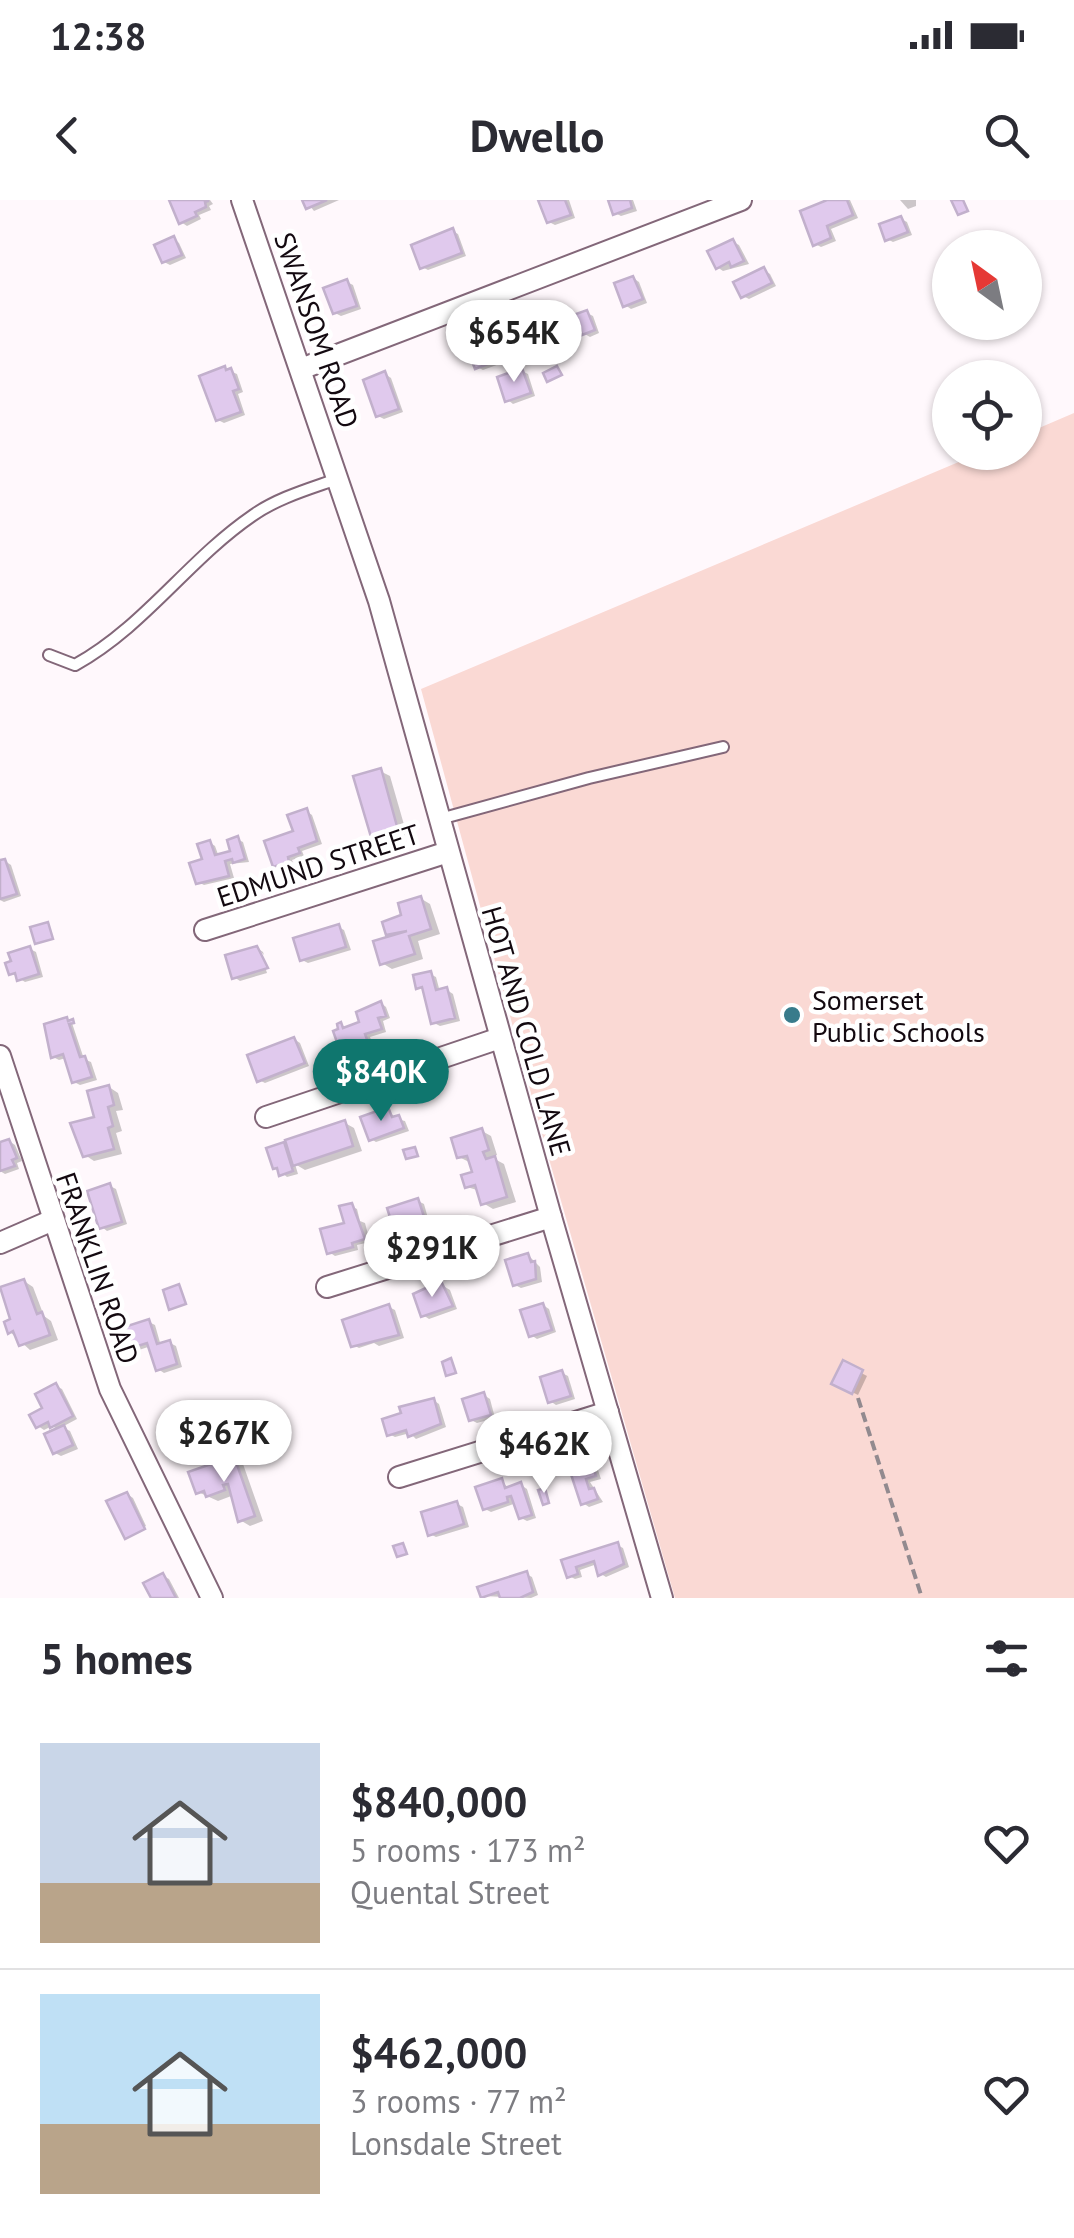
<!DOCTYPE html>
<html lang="en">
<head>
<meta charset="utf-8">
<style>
  body { margin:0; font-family:"PT Sans",sans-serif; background:#f7f7f7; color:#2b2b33; height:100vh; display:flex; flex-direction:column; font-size:38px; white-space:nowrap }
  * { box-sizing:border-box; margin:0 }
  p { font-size:32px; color:#7c7c81 }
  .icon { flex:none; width:55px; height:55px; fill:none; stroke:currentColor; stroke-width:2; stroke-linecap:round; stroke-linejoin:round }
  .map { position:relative; height:1398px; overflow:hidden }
  .drawer { display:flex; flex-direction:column; background:#fff; flex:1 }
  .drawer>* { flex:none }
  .needle { width:65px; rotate:327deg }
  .tools { position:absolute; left:932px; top:30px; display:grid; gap:20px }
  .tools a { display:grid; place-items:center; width:110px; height:110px; border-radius:50%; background:#fff; box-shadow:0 2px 8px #0004; font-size:50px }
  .price { position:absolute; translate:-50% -85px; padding:0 22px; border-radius:35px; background:#fff; color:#222; font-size:32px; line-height:65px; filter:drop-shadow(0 2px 5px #0008) }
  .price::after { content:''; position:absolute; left:50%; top:60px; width:30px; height:22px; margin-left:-15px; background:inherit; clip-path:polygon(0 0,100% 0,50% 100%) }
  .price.selected { background:#0f766e; color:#fff }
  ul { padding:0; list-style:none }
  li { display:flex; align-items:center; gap:30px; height:250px; padding:0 40px }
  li+li { border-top:2px solid #e1e1e2 }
  li span { display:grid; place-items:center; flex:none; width:280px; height:200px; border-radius:0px; color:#555 }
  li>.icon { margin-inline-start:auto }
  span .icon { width:120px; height:120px; fill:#fffc; stroke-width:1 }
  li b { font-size:42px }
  h2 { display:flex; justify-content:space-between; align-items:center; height:120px; padding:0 40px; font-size:42px }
  .status { display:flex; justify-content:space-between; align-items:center; height:70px; padding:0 50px; background:#fff; direction:ltr }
  .status svg { height:28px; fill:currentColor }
  header { display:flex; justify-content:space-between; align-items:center; height:130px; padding:0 40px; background:#fff; font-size:45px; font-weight:700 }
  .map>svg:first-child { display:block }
  .green { fill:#fad9d4 }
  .shadow { fill:#0003 }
  .building { fill:#e0c9ed; stroke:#c2b0cc; stroke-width:2.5 }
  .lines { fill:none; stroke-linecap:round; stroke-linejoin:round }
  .service-casing { stroke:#836779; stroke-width:14 }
  .minor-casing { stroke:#836779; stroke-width:24 }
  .path { stroke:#928a8f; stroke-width:4; stroke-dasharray:10 5; stroke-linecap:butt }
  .service { stroke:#fff; stroke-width:10 }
  .minor { stroke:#fff; stroke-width:20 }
  .poi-dot { fill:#387b8b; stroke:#fff; stroke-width:4 }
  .labels { text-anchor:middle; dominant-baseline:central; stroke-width:9; stroke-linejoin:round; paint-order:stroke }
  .street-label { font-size:28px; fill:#130910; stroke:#fff }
  .poi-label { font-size:28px; fill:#130910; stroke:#fff; text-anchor:start }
</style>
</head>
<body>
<div class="status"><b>12:38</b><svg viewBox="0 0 49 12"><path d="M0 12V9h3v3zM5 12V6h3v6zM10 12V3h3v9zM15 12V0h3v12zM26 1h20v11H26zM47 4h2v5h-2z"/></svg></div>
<header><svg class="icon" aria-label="back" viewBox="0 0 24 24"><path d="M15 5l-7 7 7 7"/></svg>Dwello<svg class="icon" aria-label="search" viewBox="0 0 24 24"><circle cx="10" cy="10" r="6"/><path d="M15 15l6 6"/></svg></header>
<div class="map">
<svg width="1074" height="1398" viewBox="0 0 1074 1398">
  <rect width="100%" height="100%" fill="#fff8fc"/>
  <path class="green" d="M1074,213V1398H675L547,952L421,489L980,253L1025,252V234Z"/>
  <g class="shadow">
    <path d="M172,0H210L213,4L209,6L211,10L199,15L201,19L187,26L181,22Z"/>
    <path d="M305,0H339L314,11Z"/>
    <path d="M541,0H569L575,18L555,25L549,22Z"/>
    <path d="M610,0H633L637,11L621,16L615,13Z"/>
    <path d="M833,0H850L858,18L831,29L836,41L821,47L815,44Z"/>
    <path d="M900,0H916V6L908,9Z"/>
    <path d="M901,19L907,22L912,35L893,42L887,39Z"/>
    <path d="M452,31L458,34L466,56L428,70L422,67Z"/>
    <path d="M174,39L179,43L186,58L170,65L164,62Z"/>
    <path d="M733,42L739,45L749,64L723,71L717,67Z"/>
    <path d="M764,70L770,74L776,86L749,99L743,96Z"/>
    <path d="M633,78L639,82L647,103L631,109L625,105Z"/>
    <path d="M347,82L353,85L361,109L341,116L335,113Z"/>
    <path d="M564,109L572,118L587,113L593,116L599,133L590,137L583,133L546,147L540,143Z"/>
    <path d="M490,135L496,139L505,162L483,170L477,167Z"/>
    <path d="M225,169L237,174L243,192L238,194L245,215L224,223L218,220Z"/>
    <path d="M522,171L528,174L535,196L513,204L508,200Z"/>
    <path d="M385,174L391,178L403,212L384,219L378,216Z"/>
    <path d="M380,571L390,576L407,635L383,641L373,636Z"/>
    <path d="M306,611L312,615L322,644L302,651L304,656L292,660L294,665L281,669L275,666Z"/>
    <path d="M237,639L243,642L249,662L230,664L234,678L204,685L198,682L209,642L215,646L219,657L233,652Z"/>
    <path d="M5,661L11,665L21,696L4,702L0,700V663Z"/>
    <path d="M420,698L430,704L440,734L418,741L423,759L392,769L382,763L390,739L385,723L405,717Z"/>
    <path d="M338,727L344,730L351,750L308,763L302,760Z"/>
    <path d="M257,748L263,752L264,755L260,751L267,773L240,781L234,777Z"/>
    <path d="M30,749L36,752L43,777L25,782L11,773Z"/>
    <path d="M430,774L436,777L440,792L447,790L453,794L460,821L440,826L434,823L425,791L418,787Z"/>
    <path d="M381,803L386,807L390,818L383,821L386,832L370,837L374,848L349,856L343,853Z"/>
    <path d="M66,820L72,823L84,859L91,862L97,880L80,885L74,882L66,858L59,860L53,857Z"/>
    <path d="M294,839L300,843L309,866L265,883L259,880Z"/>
    <path d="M109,887L118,893L123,910L116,911L122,931L116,933L122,954L94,961L85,955Z"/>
    <path d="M387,909L396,919L405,921L409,931L376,942L371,939Z"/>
    <path d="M345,923L354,928L362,951L305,970L295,964L298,974L287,977L275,967L283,945L290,949Z"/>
    <path d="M482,931L491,936L497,955L491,957L504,964L516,1002L493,1009L483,1003L480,991L467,987L475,973L469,962L459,957Z"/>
    <path d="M9,941L15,945L22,961L17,963L19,969L5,974L0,971V945Z"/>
    <path d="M110,986L116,989L127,1024L107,1031L102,1027Z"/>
    <path d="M418,1001L424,1004L431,1029L404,1038L398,1035Z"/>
    <path d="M351,1006L357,1009L360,1021L365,1023L370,1042L357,1045L358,1050L335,1056L329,1052L347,1025Z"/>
    <path d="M528,1055L540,1067L542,1082L521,1088L515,1085Z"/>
    <path d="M24,1081L33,1087L44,1116L51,1121L58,1140L30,1150L10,1132Z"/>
    <path d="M440,1084L450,1090L457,1109L429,1119L423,1115Z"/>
    <path d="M543,1105L549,1109L556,1132L537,1139L531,1135Z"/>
    <path d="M389,1107L395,1110L404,1138L379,1146L374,1143L359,1148L353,1145Z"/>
    <path d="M149,1122L155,1125L161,1146L170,1143L176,1146L182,1167L164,1173L158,1169L151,1146L133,1152L127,1149Z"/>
    <path d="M844,1164L867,1176L858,1195L834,1183Z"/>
    <path d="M562,1173L568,1176L575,1199L556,1205L550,1201Z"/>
    <path d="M56,1186L62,1189L77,1219L62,1227L70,1231L78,1249L61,1256L55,1253L59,1230L52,1226L44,1230L38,1226Z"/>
    <path d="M484,1195L490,1199L495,1218L477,1223L471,1220Z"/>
    <path d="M433,1200L439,1204L446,1227L416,1239L410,1233L395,1237L389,1234Z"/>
    <path d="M587,1251L593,1255L601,1279L590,1282L603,1302L589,1307L583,1303Z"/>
    <path d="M234,1259L243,1264L263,1321L250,1326L240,1320L234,1295L218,1301L198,1292Z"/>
    <path d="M502,1281L509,1289L521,1285L527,1289L536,1318L527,1321L521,1318L516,1303L491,1312L485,1309Z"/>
    <path d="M127,1294L133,1298L146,1326L127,1336Z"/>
    <path d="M457,1304L463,1307L469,1327L436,1337L430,1334Z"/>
    <path d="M617,1345L623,1348L629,1367L606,1377L601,1374L597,1364L580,1370L582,1377L575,1379L569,1376L564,1362Z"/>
    <path d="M526,1374L532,1377L538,1395L531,1398L483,1396Z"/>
    <path d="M163,1376L169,1379L179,1398H153Z"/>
  </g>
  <g class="building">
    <path d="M169,0H208V1L205,2L206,7L195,12L197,16L179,24Z"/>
    <path d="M302,0H327L306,9Z"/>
    <path d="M538,0H565L571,15L547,23Z"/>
    <path d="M608,0H630L632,8L613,15Z"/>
    <path d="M827,0H847L853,15L827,26L831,38L813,46L800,11Z"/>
    <path d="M951,0H963L968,11L958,15Z"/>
    <path d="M901,16L908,32L885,41L879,24Z"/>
    <path d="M453,28L462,53L420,69L411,45Z"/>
    <path d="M174,36L182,55L162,63L154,45Z"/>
    <path d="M733,39L744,61L731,67L729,62L716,69L707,51Z"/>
    <path d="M764,67L772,83L741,98L733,82Z"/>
    <path d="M633,76L643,99L623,107L614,83Z"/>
    <path d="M347,79L357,106L333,114L323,88Z"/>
    <path d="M564,106L568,117L587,110L595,130L582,135L580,129L538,145L530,123Z"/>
    <path d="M490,133L500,159L475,169L465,143Z"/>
    <path d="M225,166L226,170L231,168L239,189L233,191L241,212L216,221L199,176Z"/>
    <path d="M557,166L562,175L547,182L543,173Z"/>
    <path d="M522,168L531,193L505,202L497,177Z"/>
    <path d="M385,171L399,209L376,217L363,180Z"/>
    <path d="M381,568L398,630L371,637L353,576Z"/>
    <path d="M307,608L317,641L298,648L300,653L288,657L289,662L273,667L264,641L293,631L287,615Z"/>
    <path d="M238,636L245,659L233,663L232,659L225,661L229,676L196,684L189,663L202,659L197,644L210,640L215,655L230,651L227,640Z"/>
    <path d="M5,659L17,694L0,699V660Z"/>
    <path d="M421,696L431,729L409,736L415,754L380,765L373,741L407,731L386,735L382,722L401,715L398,703Z"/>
    <path d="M48,722L53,739L35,744L30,727Z"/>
    <path d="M339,724L346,747L300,761L293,738Z"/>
    <path d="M30,746L39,774L17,781L15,773L9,775L5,763L11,761L8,753Z"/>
    <path d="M257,746L268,768L232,779L225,755Z"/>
    <path d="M431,771L436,790L447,787L455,818L431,824L422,787L416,789L413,775Z"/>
    <path d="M381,801L386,816L378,818L382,829L365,834L369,845L341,854L333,831L338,829L337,824L341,822L343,828L359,822L356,812Z"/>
    <path d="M67,817L68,821L73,819L74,823L69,824L80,857L85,856L92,877L72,883L63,854L51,858L44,824Z"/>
    <path d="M294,837L305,863L257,882L247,855Z"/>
    <path d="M109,885L114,905L108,907L113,926L108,928L114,949L83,957L70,923L94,917L87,891Z"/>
    <path d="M388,907L392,917L399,915L404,928L369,941L360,917Z"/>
    <path d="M345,920L353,946L293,966L285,940Z"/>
    <path d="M482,928L489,950L483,952L486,959L495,956L507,997L481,1005L475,985L465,988L461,975L472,972L467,956L457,958L451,938Z"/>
    <path d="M9,939L17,958L12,960L15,966L0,971V942Z"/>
    <path d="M284,942L293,971L279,976L277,968L273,969L266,948Z"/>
    <path d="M415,947L418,956L406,959L403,950Z"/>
    <path d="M110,983L122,1022L99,1029L87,991Z"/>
    <path d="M418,998L427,1026L396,1036L387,1008Z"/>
    <path d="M352,1003L365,1039L352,1043L353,1047L327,1054L320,1029L344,1023L339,1006Z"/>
    <path d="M528,1053L531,1062L535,1061L536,1079L513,1086L505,1060Z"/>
    <path d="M24,1079L37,1114L42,1112L50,1135L19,1146L13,1131L8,1134L4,1122L10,1119L0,1087Z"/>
    <path d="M441,1081L453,1106L421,1117L413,1094Z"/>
    <path d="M179,1084L186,1104L169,1110L163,1090Z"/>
    <path d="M543,1103L552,1130L529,1137L520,1110Z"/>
    <path d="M389,1104L399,1135L351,1147L342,1120Z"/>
    <path d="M149,1119L157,1144L170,1140L177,1164L156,1171L147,1143L125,1150L118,1129Z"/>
    <path d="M451,1158L456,1173L446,1176L442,1162Z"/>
    <path d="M843,1160L863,1170L852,1194L831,1184Z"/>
    <path d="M562,1170L571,1196L548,1203L540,1177Z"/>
    <path d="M56,1183L73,1216L50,1228L48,1222L36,1228L29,1215L42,1208L35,1194Z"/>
    <path d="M484,1192L491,1215L469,1221L462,1199Z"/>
    <path d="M434,1198L441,1224L408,1237L406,1230L387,1236L382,1219L401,1213L399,1207Z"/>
    <path d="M64,1225L73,1245L53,1254L44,1234Z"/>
    <path d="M587,1248L596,1276L586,1279L589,1289L594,1288L598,1299L581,1305L565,1256Z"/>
    <path d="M234,1256L255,1316L238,1322L228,1284L223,1285L225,1290L206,1297L204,1291L196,1294L188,1272Z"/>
    <path d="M502,1278L505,1288L521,1282L532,1315L519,1319L511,1296L507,1297L508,1302L483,1310L475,1287Z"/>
    <path d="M545,1288L549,1303L543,1305L538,1290Z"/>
    <path d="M127,1292L145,1329L125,1339L106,1301Z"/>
    <path d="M457,1301L464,1324L428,1336L421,1312Z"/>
    <path d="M618,1342L624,1364L598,1376L594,1361L576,1367L578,1374L567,1378L561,1360Z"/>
    <path d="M403,1343L407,1354L397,1357L393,1346Z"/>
    <path d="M527,1371L533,1392L520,1398H500L498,1392L481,1398L477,1387Z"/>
    <path d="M163,1373L176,1398H151L143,1383Z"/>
  </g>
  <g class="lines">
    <g class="service-casing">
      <g id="service">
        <path d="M49,455L75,465C144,427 188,360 252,316C277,298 309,289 337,279"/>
        <path d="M440,619L589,578L723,547"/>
      </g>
    </g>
    <g class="minor-casing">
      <g id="minor">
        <path d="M242,0L379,401L551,1017L662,1398"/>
        <path d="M301,169L741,0"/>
        <path d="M205,730L448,652"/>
        <path d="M0,856L110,1189L212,1398"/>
        <path d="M266,917L500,838"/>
        <path d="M0,1043L53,1020"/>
        <path d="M327,1087L551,1017"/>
        <path d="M399,1277L608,1212"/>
      </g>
    </g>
    <path class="path" d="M858,1198L922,1398"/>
    <use href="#service" class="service"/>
    <use href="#minor" class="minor"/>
  </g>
  <circle class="poi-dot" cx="792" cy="815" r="10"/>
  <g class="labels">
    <g class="street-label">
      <text transform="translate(317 130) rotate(71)">SWANSOM ROAD</text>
      <text transform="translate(318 665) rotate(-18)">EDMUND STREET</text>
      <text transform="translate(527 831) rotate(74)">HOT AND COLD LANE</text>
      <text transform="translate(98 1068) rotate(71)">FRANKLIN ROAD</text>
    </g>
    <g class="poi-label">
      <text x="812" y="799">Somerset<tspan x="812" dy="32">Public Schools</tspan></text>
    </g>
  </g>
</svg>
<div class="tools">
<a><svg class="needle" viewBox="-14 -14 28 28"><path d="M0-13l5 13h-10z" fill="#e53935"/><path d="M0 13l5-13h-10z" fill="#7c7c81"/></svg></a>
<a><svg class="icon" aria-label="locate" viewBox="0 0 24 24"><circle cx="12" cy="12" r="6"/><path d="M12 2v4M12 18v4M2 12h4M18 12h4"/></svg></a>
</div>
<b class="price" style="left:514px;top:185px">$654K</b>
<b class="price selected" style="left:381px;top:924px">$840K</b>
<b class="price" style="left:432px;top:1100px">$291K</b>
<b class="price" style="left:224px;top:1285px">$267K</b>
<b class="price" style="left:544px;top:1296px">$462K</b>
</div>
<section class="drawer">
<h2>5 homes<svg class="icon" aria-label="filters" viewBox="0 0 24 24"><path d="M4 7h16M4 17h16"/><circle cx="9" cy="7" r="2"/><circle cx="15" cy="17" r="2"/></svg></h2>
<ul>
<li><span style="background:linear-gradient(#c9d6e8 70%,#b9a48a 0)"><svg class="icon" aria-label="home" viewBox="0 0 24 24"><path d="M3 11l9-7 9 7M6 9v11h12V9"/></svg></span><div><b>$840,000</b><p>5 rooms · 173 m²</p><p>Quental Street</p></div><svg class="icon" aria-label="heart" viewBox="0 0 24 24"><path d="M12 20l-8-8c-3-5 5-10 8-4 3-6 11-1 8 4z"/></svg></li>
<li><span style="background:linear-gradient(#bfe0f5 65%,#b9a48a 0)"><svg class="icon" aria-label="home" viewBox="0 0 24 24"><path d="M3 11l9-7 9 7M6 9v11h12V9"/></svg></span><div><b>$462,000</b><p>3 rooms · 77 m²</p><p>Lonsdale Street</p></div><svg class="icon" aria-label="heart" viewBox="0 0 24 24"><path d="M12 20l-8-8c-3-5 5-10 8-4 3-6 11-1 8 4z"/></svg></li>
</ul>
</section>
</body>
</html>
